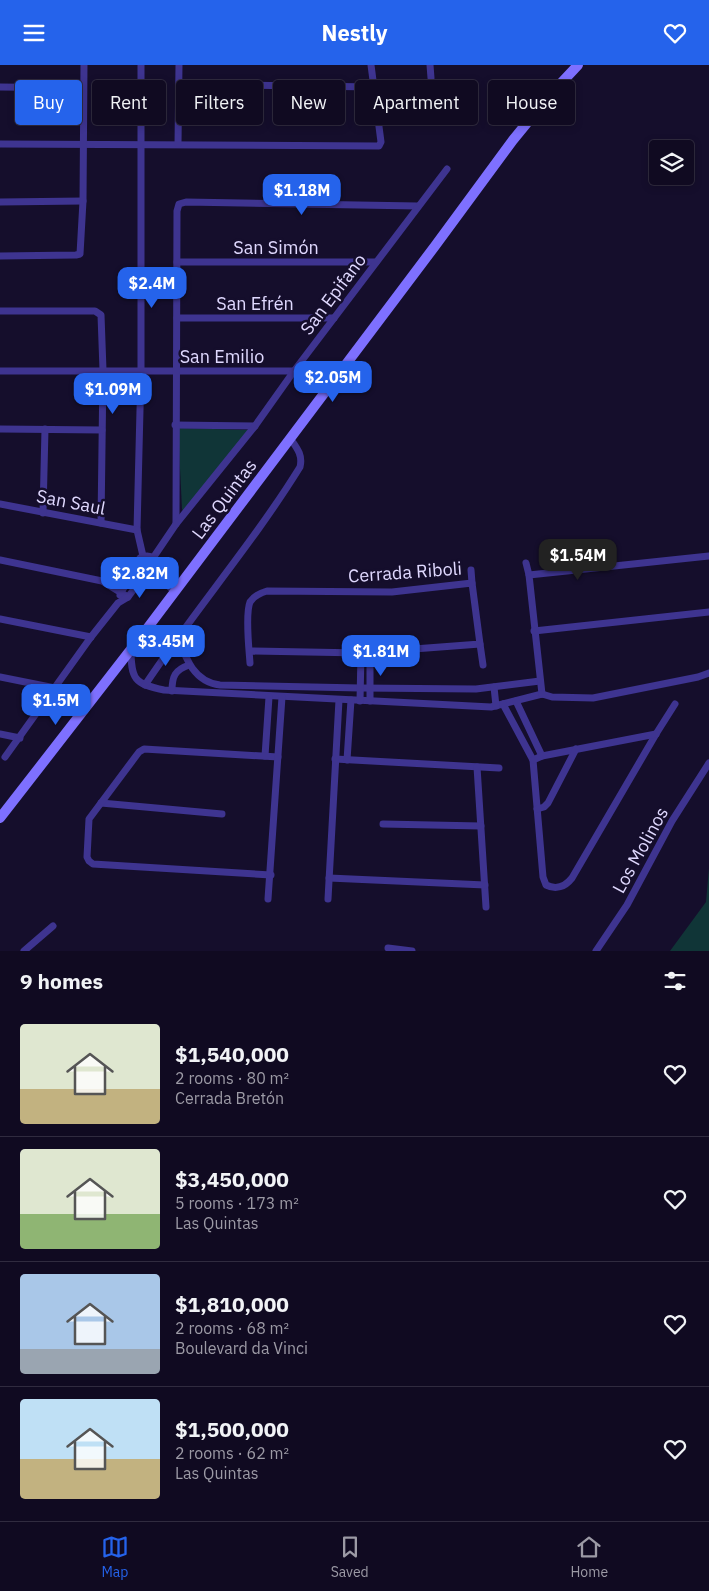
<!DOCTYPE html>
<html lang="en">
<head>
<meta charset="utf-8">
<style>
  body { margin:0; font-family:"IBM Plex Sans",sans-serif; background:#19132a; color:#f1f3f6; height:100vh; display:flex; flex-direction:column; font-size:19px; white-space:nowrap }
  * { box-sizing:border-box; margin:0 }
  p { font-size:16px; color:#9c9aa5 }
  .icon { flex:none; width:28px; height:28px; fill:none; stroke:currentColor; stroke-width:2; stroke-linecap:round; stroke-linejoin:round }
  .map { position:relative; height:886px; overflow:hidden }
  .side { display:flex; flex-direction:column; background:#100a21; flex:1 }
  .side>* { flex:none }
  .top-card { position:absolute; left:15px; top:15px; width:680px; height:45px; display:flex; gap:10px }
  .fabs { position:absolute; left:649px; top:75px; display:grid; gap:10px }
  .fabs a { display:grid; place-items:center; width:45px; height:45px; border-radius:5px; background:#100a21; box-shadow:0 2px 8px #0003,0 0 0 1px #302b3f; font-size:25px }
  .price { position:absolute; translate:-50% -42px; padding:0 11px; border-radius:10px; background:#2563eb; color:#fff; font-size:16px; line-height:32px; filter:drop-shadow(0 1px 2px #0008) }
  .price::after { content:''; position:absolute; left:50%; top:30px; width:15px; height:11px; margin-left:-8px; background:inherit; clip-path:polygon(0 0,100% 0,50% 100%) }
  .price.selected { background:#222; color:#fff }
  ul { padding:0; list-style:none }
  li { display:flex; align-items:center; gap:15px; height:125px; padding:0 20px }
  li+li { border-top:1px solid #302b3f }
  li span { display:grid; place-items:center; flex:none; width:140px; height:100px; border-radius:5px; color:#555 }
  li>.icon { margin-inline-start:auto }
  span .icon { width:60px; height:60px; fill:#fffc; stroke-width:1 }
  li b { font-size:21px }
  h2 { display:flex; justify-content:space-between; align-items:center; height:60px; padding:0 20px; font-size:21px }
  .pill { padding:0 18px; border-radius:5px; background:#100a21; box-shadow:0 2px 8px #0003,0 0 0 1px #302b3f; font-size:18px; line-height:45px }
  .pill.selected { background:#2563eb; color:#fff }
  header { display:flex; justify-content:space-between; align-items:center; height:65px; padding:0 20px; background:#2563eb; color:#fff; font-size:22px; font-weight:700 }
  .tab-bar { display:flex; justify-content:space-around; align-items:center; height:70px; border-top:1px solid #302b3f; background:#100a21; font-size:14px; color:#9c9aa5 }
  .tab-bar a { display:grid; justify-items:center; gap:2px }
  .tab-bar .selected { color:#2563eb }
  .map>svg:first-child { display:block }
  .green { fill:#103537 }
  .lines { fill:none; stroke-linecap:round; stroke-linejoin:round }
  .street { stroke:#3e3490; stroke-width:7 }
  .secondary { stroke:#7e70ff; stroke-width:10 }
  .labels { text-anchor:middle; dominant-baseline:central; stroke-width:5; stroke-linejoin:round; paint-order:stroke }
  .street-label { font-size:18px; fill:#e0d9ff; stroke:#150e2c }
</style>
</head>
<body>
<header><svg class="icon" aria-label="menu" viewBox="0 0 24 24"><path d="M4 6h16M4 12h16M4 18h16"/></svg>Nestly<svg class="icon" aria-label="heart" viewBox="0 0 24 24"><path d="M12 20l-8-8c-3-5 5-10 8-4 3-6 11-1 8 4z"/></svg></header>
<div class="map">
<svg width="709" height="886" viewBox="0 0 709 886">
  <rect width="100%" height="100%" fill="#150e2c"/>
  <g class="green">
    <path d="M178,363L249,365L184,448L182,444Z"/>
    <path d="M709,803V886H670L706,837Z"/>
  </g>
  <g class="lines">
    <g class="street">
      <path d="M141,0V305L137,465L143,491"/>
      <path d="M430,0L431,13"/>
      <path d="M179,19L374,22"/>
      <path d="M0,22L83,23"/>
      <path d="M0,79L379,81L381,77L371,0"/>
      <path d="M178,79L179,0"/>
      <path d="M0,137L83,136"/>
      <path d="M0,191L76,190L80,189L83,136L84,0"/>
      <path d="M177,197H376"/>
      <path d="M0,246H95L101,250L103,305L101,458"/>
      <path d="M177,253H334"/>
      <path d="M0,306H294"/>
      <path d="M175,360L255,361"/>
      <path d="M0,364L102,365"/>
      <path d="M0,439L137,465"/>
      <path d="M43,448L45,364"/>
      <path d="M176,459L177,146L179,139L186,137L418,141"/>
      <path d="M153,493L176,459L255,361L294,306L447,104"/>
      <path d="M0,495L102,516L128,532"/>
      <path d="M526,498L529,510"/>
      <path d="M471,505L472,518"/>
      <path d="M154,508L174,526"/>
      <path d="M120,530L121,527C125,520 134,512 136,504C138,500 136,497 140,493C142,491 144,491 147,491C167,493 150,525 137,504"/>
      <path d="M0,554L91,572"/>
      <path d="M534,566L709,547"/>
      <path d="M178,572C186,594 194,617 220,620L360,623L476,624L540,616"/>
      <path d="M480,579L483,600"/>
      <path d="M131,584C131,614 134,619 164,625L491,642L542,629"/>
      <path d="M249,586L361,588L480,579L472,518L392,527L267,526C260,528 254,531 250,537C245,549 249,584 250,598"/>
      <path d="M0,612L55,623"/>
      <path d="M145,620C194,546 253,478 300,402C303,390 297,383 290,373"/>
      <path d="M494,622L496,641"/>
      <path d="M172,626C172,611 175,605 189,600"/>
      <path d="M542,629L529,510L709,491"/>
      <path d="M542,629L552,632L593,633L698,612L709,608"/>
      <path d="M360,636L361,588"/>
      <path d="M370,636V587"/>
      <path d="M516,636L542,691"/>
      <path d="M503,639L533,695L543,812L546,820C556,825 565,822 572,813L656,669L675,639"/>
      <path d="M0,669L20,673"/>
      <path d="M265,691L269,632"/>
      <path d="M5,692L91,572L118,538L128,532L144,511"/>
      <path d="M335,694L499,703"/>
      <path d="M347,695L351,635"/>
      <path d="M533,695L542,691L656,669"/>
      <path d="M477,702L486,842"/>
      <path d="M101,738L222,749"/>
      <path d="M537,744L544,742L548,738L576,684"/>
      <path d="M383,759L481,761"/>
      <path d="M271,810L93,799L89,796L87,792L89,754L139,687L144,684L278,692"/>
      <path d="M329,813L485,820"/>
      <path d="M268,834L282,632"/>
      <path d="M328,834L339,635"/>
      <path d="M388,883L412,886"/>
      <path d="M24,886L53,861"/>
      <path d="M596,886L627,840L672,756L709,698"/>
    </g>
    <path class="secondary" d="M0,753L149,561L435,181L513,75L549,31L578,0"/>
  </g>
  <g class="labels">
    <g class="street-label">
      <text x="276" y="182">San Simón</text>
      <text transform="translate(333 229) rotate(-53)">San Epifano</text>
      <text x="255" y="238">San Efrén</text>
      <text x="222" y="291">San Emilio</text>
      <text transform="translate(224 434) rotate(-53)">Las Quintas</text>
      <text transform="translate(71 437) rotate(11)">San Saul</text>
      <text transform="translate(405 507) rotate(-4)">Cerrada Riboli</text>
      <text transform="translate(640 785) rotate(-61)">Los Molinos</text>
    </g>
  </g>
</svg>
<div class="fabs">
<a><svg class="icon" aria-label="layers" viewBox="0 0 24 24"><path d="M12 4l9 5-9 5-9-5zM3 14l9 5 9-5"/></svg></a>
</div>
<b class="price" style="left:302px;top:151px">$1.18M</b>
<b class="price" style="left:152px;top:244px">$2.4M</b>
<b class="price" style="left:333px;top:338px">$2.05M</b>
<b class="price" style="left:113px;top:350px">$1.09M</b>
<b class="price selected" style="left:578px;top:516px">$1.54M</b>
<b class="price" style="left:140px;top:534px">$2.82M</b>
<b class="price" style="left:166px;top:602px">$3.45M</b>
<b class="price" style="left:381px;top:612px">$1.81M</b>
<b class="price" style="left:56px;top:661px">$1.5M</b>
<div class="top-card">
<a class="pill selected">Buy</a>
<a class="pill">Rent</a>
<a class="pill">Filters</a>
<a class="pill">New</a>
<a class="pill">Apartment</a>
<a class="pill">House</a>
</div>
</div>
<section class="side">
<h2>9 homes<svg class="icon" aria-label="filters" viewBox="0 0 24 24"><path d="M4 7h16M4 17h16"/><circle cx="9" cy="7" r="2"/><circle cx="15" cy="17" r="2"/></svg></h2>
<ul>
<li><span style="background:linear-gradient(#dfe7d0 65%,#c2b280 0)"><svg class="icon" aria-label="home" viewBox="0 0 24 24"><path d="M3 11l9-7 9 7M6 9v11h12V9"/></svg></span><div><b>$1,540,000</b><p>2 rooms · 80 m²</p><p>Cerrada Bretón</p></div><svg class="icon" aria-label="heart" viewBox="0 0 24 24"><path d="M12 20l-8-8c-3-5 5-10 8-4 3-6 11-1 8 4z"/></svg></li>
<li><span style="background:linear-gradient(#dfe7d0 65%,#8fb573 0)"><svg class="icon" aria-label="home" viewBox="0 0 24 24"><path d="M3 11l9-7 9 7M6 9v11h12V9"/></svg></span><div><b>$3,450,000</b><p>5 rooms · 173 m²</p><p>Las Quintas</p></div><svg class="icon" aria-label="heart" viewBox="0 0 24 24"><path d="M12 20l-8-8c-3-5 5-10 8-4 3-6 11-1 8 4z"/></svg></li>
<li><span style="background:linear-gradient(#a9c7e8 75%,#9aa5b1 0)"><svg class="icon" aria-label="home" viewBox="0 0 24 24"><path d="M3 11l9-7 9 7M6 9v11h12V9"/></svg></span><div><b>$1,810,000</b><p>2 rooms · 68 m²</p><p>Boulevard da Vinci</p></div><svg class="icon" aria-label="heart" viewBox="0 0 24 24"><path d="M12 20l-8-8c-3-5 5-10 8-4 3-6 11-1 8 4z"/></svg></li>
<li><span style="background:linear-gradient(#bfe0f5 60%,#c2b280 0)"><svg class="icon" aria-label="home" viewBox="0 0 24 24"><path d="M3 11l9-7 9 7M6 9v11h12V9"/></svg></span><div><b>$1,500,000</b><p>2 rooms · 62 m²</p><p>Las Quintas</p></div><svg class="icon" aria-label="heart" viewBox="0 0 24 24"><path d="M12 20l-8-8c-3-5 5-10 8-4 3-6 11-1 8 4z"/></svg></li>
</ul>
</section>
<nav class="tab-bar">
<a class="selected"><svg class="icon" aria-label="map" viewBox="0 0 24 24"><path d="M3 6l6-2 6 2 6-2v14l-6 2-6-2-6 2zM9 4v14M15 6v14"/></svg>Map</a>
<a><svg class="icon" aria-label="saved" viewBox="0 0 24 24"><path d="M7 4h10v16l-5-4-5 4z"/></svg>Saved</a>
<a><svg class="icon" aria-label="home" viewBox="0 0 24 24"><path d="M3 11l9-7 9 7M6 9v11h12V9"/></svg>Home</a>
</nav>
</body>
</html>
